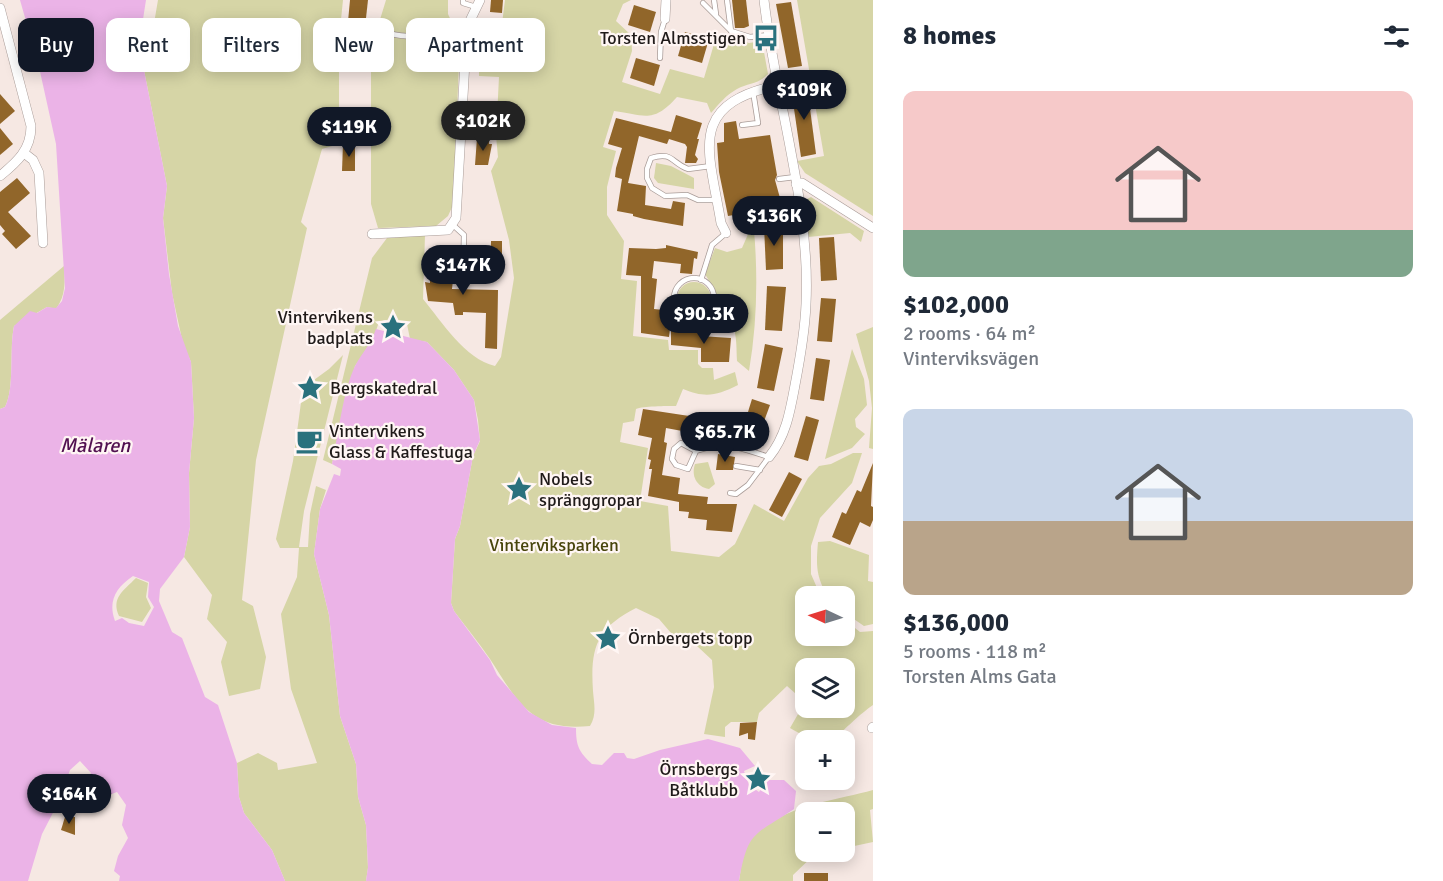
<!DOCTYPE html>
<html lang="en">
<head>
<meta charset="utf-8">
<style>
  body { margin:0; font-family:Signika,sans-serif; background:#f2f2f3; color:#1f2937; height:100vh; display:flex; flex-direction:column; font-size:22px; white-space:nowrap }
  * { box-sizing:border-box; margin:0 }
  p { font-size:20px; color:#747a83 }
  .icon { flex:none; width:33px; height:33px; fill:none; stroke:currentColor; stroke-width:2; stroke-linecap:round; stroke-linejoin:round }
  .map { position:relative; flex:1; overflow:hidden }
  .drawer { display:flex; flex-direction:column; background:#fff; width:570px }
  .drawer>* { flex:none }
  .top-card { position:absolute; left:18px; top:18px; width:570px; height:54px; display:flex; gap:12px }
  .needle { width:39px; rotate:274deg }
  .buttons { position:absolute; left:795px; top:586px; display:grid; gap:12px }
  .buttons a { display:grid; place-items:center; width:60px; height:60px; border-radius:12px; background:#fff; box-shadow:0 3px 15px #0003; font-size:30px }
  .price { position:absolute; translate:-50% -51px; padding:0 14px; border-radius:21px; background:#111827; color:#fff; font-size:20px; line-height:39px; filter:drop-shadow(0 2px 3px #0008) }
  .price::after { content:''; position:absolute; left:50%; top:36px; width:18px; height:14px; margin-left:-9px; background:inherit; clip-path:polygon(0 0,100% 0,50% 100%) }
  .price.on { background:#222; color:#fff }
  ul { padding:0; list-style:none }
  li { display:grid; align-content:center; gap:12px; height:318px; padding:0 30px }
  li span { display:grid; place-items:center; height:186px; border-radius:12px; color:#555 }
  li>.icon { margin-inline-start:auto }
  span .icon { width:108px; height:108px; fill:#fffc; stroke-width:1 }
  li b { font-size:26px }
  h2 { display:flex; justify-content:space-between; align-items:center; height:72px; padding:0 30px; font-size:26px }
  .chip { padding:0 21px; border-radius:12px; background:#fff; box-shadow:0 3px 15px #0003; font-size:21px; line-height:54px }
  .chip.on { background:#111827; color:#fff }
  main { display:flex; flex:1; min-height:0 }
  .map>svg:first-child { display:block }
  .green { fill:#d6d5a6; fill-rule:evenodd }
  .water { fill:#ebb3e7; fill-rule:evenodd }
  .building { fill:#91662a }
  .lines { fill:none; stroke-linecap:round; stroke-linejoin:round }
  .lane-casing { stroke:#a99c98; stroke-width:6 }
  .street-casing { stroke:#a99c98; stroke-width:10 }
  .lane { stroke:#fff; stroke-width:4.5 }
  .street { stroke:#fff; stroke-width:9 }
  .labels { text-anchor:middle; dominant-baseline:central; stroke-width:4.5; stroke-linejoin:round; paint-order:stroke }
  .poi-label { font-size:18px; fill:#1f1a19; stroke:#fff6f4; text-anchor:start }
  .park-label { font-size:18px; fill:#48450c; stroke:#fff6f4 }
  .water-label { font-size:20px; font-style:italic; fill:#521151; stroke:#fff6f4 }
</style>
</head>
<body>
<main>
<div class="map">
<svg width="873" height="881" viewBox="0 0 873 881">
  <rect width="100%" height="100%" fill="#f6e8e3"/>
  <g class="green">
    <path d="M158,0H343L339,39V144L322,149L301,222L307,228L256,460L242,600L253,606L266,657L260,689L229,696L221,662L227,642L207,619L212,595L184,557L190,527L189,473L194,418L191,362L183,344L172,293L163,218L167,186L139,45L151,41Z"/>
    <path d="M386,0H448V14L460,40L453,205L448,216L436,226L378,228L371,204V49Z"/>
    <path d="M505,0H631L623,4L616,21L631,35L632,51L622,82L660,94L670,69L704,78L717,34L749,43L762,41L768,74C759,84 748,83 737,89C726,95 719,104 711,113L707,103L677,97C653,124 645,115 614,111L603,147L616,151L607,187V215L624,241L621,279L637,281L633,336L668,340L669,350H698V364L702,368H713L714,380L735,372L738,385C716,396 705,398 683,389L676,406C666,406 643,406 636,409L634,421L623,423L620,442L648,448L640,501L668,506L671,551L719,557L735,544L754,504L784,521L808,478L819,466L831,464L853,453H862L852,483L820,518L811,546V574L821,597H806V636H844L845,620L860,632L873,631V705C836,731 836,755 790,728L805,702L787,686L759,713L757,722H731L725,727V737L704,734L714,687L712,660L697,646L677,640L659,619L636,608C597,628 590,647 593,691C594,704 597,714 590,726C531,732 518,702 490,659C479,643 466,627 454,611L451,603L455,539L460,526L473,456L480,441L478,420L474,400L454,370L427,342L410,339L407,324L385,320L379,322L372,342L355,366L332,464L323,460L372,258L387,238L425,235L423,299C442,322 465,359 495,366L501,357L514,278L509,240L491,171L498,157L496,136L499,77L479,76V63H497ZM806,669H844V708H806Z"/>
    <path d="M797,0H873V216L805,173L797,161L824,156Z"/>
    <path d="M656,163L671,166L694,178V189L658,183L654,178Z"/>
    <path d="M811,197L864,231L861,242L850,233L808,237L805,207L807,199Z"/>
    <path d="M754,230C758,277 757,324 749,371L737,361C736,338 738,321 717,306L715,291L705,274L715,248L727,252L742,248L749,232Z"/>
    <path d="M474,246L482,250V281L468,272L469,249Z"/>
    <path d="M64,266C65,282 66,295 56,309L47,307L14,326C9,350 15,388 5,407L0,409V320Z"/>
    <circle cx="694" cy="299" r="17"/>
    <path d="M873,327V449L869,448L872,408L869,381L856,334Z"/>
    <path d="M852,349L864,379L867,405L855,419L856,427L865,434L852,448L825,459Z"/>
    <path d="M343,355L304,511L299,547H308L310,514L316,486L326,490L320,509L314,554L329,615L340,716L356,764L358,797L366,825L368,868L366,881H285L272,850L244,813L239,797L237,763L258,753L277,763L278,770L317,763L291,689L281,614L297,577L299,548H280L276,539L293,461L303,388L329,369Z"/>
    <path d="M708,462L715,484L709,489C696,487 691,475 695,464Z"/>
    <path d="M830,541L869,555L868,581L873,582V624L864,626L845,613L844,597H828C816,576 816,566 818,542Z"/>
    <path d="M136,578L148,583L146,597L151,608L142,622L119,616C111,598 123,591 136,578Z"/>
    <path d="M873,790V809L870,810L873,842L845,848L844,813H806V852H821L816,853L793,875V881H739C741,870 742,854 747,845C770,807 834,801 873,790Z"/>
  </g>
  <g class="water">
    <path d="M20,0H146L139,45L167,186L163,218L169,274L178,326L191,362L194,418L189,473L190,527L184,557L160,589L159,601L172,632L182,638L205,697L218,705L237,763L239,797L244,813L272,850L285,881H119L120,876L114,871L118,856L128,838L122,825L126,805L117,792L109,795L85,793L87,779L91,773L80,761L70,770L59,801L42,834L28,881H0V409L5,407C15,388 9,350 14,326L30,311L37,313L47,307L56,308L62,301L65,288L56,144L39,67ZM133,576L149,582L148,597L154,607L144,626L129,623L122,618L115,621C108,602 115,588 133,576Z"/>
    <path d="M376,329L427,342L454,370L474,400L480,440L473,456L460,526L455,539L451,603L454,611L490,660L497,675L529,712L552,725L576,728C576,746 579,752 592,764L602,765L614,753H624L627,758L634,759L660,750L708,739L740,748L755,766L744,771L749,785L759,792L767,780H784L796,791L794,809C754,836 748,830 739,881H366L368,867L366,825L358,797L356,764L340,716L329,615L314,554L320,509L334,474L340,476L341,469L332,464C338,436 343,391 355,366C362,353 371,344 376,329Z"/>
  </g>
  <g class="building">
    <path d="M350,0H368L363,45L346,43Z"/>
    <path d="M491,0H503L502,13L490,12Z"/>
    <path d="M732,0H746L749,26L744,28H735Z"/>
    <path d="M791,2L802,66L788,68L776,4Z"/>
    <path d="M634,5L656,12L650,32L628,25Z"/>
    <path d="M484,27L496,28L494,55L482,54Z"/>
    <path d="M685,32L709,39L702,63L678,56Z"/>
    <path d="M636,58L660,65L654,86L630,78Z"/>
    <path d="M807,86L816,154L801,157L791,88Z"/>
    <path d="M0,94L15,111L0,124Z"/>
    <path d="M676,115L702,123L697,139H699L695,155L698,159L696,163H685L687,147L685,144L669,139L667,144L639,136L628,183L646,186L645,205L671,209L673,201L685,203L683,226L644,219L633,216V214L617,211L622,179L615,177L616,168L622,148L608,144L616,118L671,132Z"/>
    <path d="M736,121L739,139L770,135L777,175L775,180L780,198L754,202L756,211L728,216L719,172L717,143L724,142V123Z"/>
    <path d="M0,128L13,144L0,155Z"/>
    <path d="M477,138L489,139V144H492L488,165H475Z"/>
    <path d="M343,144L355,145V171H342Z"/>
    <path d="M17,178L30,193L8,212L31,236L16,249L2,234L5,231L0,225V192Z"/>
    <path d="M783,225V269L766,270L764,226Z"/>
    <path d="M834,237L837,280L821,281L819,238Z"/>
    <path d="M491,241H502V274H490Z"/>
    <path d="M666,245L698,252L697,259L694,258L692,274L680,273L681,264L654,261L652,278L657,279L654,309L672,311L669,337L641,333V276L626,275L629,248L656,249L666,248Z"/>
    <path d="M434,252L456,253L452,289L498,290L497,349L485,348L486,313L463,312V315H455L453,303L428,301L425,282L430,283V272H433Z"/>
    <path d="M767,286L786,287L782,331L765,330Z"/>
    <path d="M821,298L836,299L832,342L817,341Z"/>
    <path d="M671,330L700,331V336L731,338L729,362H701V348L671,345Z"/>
    <path d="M765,344L783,348L774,391L757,388Z"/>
    <path d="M816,358L830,360L824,401L810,399Z"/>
    <path d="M752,399L770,405L755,446L739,441Z"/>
    <path d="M643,409L709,419L705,441L692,439L693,433L666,428L664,442L667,443L662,475L680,478L678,494L708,497L707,504H737L732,532L706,530L707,520L688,518L689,512L679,511V502L648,496L652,469H649L651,460L648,459L652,438L638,435Z"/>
    <path d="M806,416L819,420L808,461L794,457Z"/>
    <path d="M718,454L735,457L733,470H716Z"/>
    <path d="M873,463L871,506L873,507V520L870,527L860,522L850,545L832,537L842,512L846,514L857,490L861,492Z"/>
    <path d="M789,472L802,479L782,517L769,510Z"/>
    <path d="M757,722L755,740L748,739V733L739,736L740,723Z"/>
    <path d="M65,817H75V835L61,830Z"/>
    <rect x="804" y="873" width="24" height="8"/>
  </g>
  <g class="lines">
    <g class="lane-casing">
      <g id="lane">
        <path d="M463,0V3L476,7"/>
        <path d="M714,0L716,14"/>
        <path d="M727,0L731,31L750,37L769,35"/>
        <path d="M703,3L731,31"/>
        <path d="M375,25C395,44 442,35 467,27"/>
        <path d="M660,58L661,32L665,19"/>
        <path d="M742,125L758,123L753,91"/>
        <path d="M711,166L688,169C671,163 673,151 651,158L647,169V178L652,188L665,196L687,195L698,200H716"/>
        <path d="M779,179L795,177"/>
        <path d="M453,225L464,235L463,278"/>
        <circle cx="694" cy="298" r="20"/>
        <path d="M701,280L712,245L726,233"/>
        <path d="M696,451L688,469L676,465L672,459L674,449L681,443L696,451C726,440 740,448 769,457L748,485L736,494L730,493"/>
        <path d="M736,466L760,470"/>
      </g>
    </g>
    <g class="street-casing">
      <g id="street">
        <path d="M764,0C775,98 811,205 806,304C805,330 800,359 795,385C790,412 786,436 769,457"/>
        <path d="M0,8L31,126C31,150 17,162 0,176"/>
        <path d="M665,19L666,0"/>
        <path d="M24,153L33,160L39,173L43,243"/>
        <path d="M796,184L802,183L873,228"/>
        <path d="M726,233L721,223C709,150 686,105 778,85"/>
        <path d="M372,234L448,230L456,218L467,27L480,0"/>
        <path d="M872,728L873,727"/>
      </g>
    </g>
    <use href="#lane" class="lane"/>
    <use href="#street" class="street"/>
  </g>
  <defs>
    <g id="bus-bare" transform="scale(2.07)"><path d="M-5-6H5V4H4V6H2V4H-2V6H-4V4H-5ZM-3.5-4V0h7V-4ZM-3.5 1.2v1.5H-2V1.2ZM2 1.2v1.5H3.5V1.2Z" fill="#2a717d" stroke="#fff6f4" stroke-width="2.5" paint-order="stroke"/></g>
    <g id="sight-bare" transform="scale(2.07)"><path d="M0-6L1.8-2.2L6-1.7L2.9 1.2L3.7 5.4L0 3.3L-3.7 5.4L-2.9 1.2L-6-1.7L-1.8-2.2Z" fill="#2a717d" stroke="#fff6f4" stroke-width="2.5" paint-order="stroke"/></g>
    <g id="cafe-bare" transform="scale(2.07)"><path d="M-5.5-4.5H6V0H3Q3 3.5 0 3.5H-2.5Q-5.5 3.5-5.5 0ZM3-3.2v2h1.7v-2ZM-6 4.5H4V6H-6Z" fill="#2a717d" stroke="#fff6f4" stroke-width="2.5" paint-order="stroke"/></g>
  </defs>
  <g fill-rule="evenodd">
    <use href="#bus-bare" x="766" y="38"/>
    <use href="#sight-bare" x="393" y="327"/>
    <use href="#sight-bare" x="310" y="388"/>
    <use href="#cafe-bare" x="309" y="441"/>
    <use href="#sight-bare" x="519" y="489"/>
    <use href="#sight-bare" x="608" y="638"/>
    <use href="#sight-bare" x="758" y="779"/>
  </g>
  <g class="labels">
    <g class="poi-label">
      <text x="746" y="38" text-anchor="end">Torsten Almsstigen</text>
      <text x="373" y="317" text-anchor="end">Vintervikens<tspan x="373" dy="21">badplats</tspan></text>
      <text x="330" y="388">Bergskatedral</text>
      <text x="329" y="431">Vintervikens<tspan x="329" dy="21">Glass &amp; Kaffestuga</tspan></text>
      <text x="539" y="479">Nobels<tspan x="539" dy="21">spränggropar</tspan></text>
      <text x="628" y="638">Örnbergets topp</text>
      <text x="738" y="769" text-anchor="end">Örnsbergs<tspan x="738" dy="21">Båtklubb</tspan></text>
    </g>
    <g class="park-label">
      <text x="554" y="545">Vinterviksparken</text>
    </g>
    <g class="water-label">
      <text x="95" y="445">Mälaren</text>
    </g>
  </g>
</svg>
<div class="buttons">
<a><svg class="needle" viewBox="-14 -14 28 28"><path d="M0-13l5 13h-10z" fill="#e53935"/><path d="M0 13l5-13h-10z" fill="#747a83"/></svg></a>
<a><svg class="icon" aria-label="layers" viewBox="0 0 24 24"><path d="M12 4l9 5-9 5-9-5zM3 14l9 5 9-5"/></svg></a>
<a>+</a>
<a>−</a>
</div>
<b class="price" style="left:804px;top:121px">$109K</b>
<b class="price on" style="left:483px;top:152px">$102K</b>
<b class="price" style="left:349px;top:158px">$119K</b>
<b class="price" style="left:774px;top:247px">$136K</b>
<b class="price" style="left:463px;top:296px">$147K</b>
<b class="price" style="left:704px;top:345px">$90.3K</b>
<b class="price" style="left:725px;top:463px">$65.7K</b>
<b class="price" style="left:69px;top:825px">$164K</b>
<div class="top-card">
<a class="chip on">Buy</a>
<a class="chip">Rent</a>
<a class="chip">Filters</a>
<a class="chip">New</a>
<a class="chip">Apartment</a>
</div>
</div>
<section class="drawer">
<h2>8 homes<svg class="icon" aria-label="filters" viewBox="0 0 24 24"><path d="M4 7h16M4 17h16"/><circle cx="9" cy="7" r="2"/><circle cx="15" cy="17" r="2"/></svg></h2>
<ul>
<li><span style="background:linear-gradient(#f6c9c9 75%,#7fa58c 0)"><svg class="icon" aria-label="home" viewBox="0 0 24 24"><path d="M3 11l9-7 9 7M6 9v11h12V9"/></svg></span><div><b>$102,000</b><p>2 rooms · 64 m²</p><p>Vinterviksvägen</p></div></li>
<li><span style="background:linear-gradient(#c9d6e8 60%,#b9a48a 0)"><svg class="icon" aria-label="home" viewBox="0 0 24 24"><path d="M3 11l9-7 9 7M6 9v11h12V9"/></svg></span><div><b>$136,000</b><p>5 rooms · 118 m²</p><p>Torsten Alms Gata</p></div></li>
</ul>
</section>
</main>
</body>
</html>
